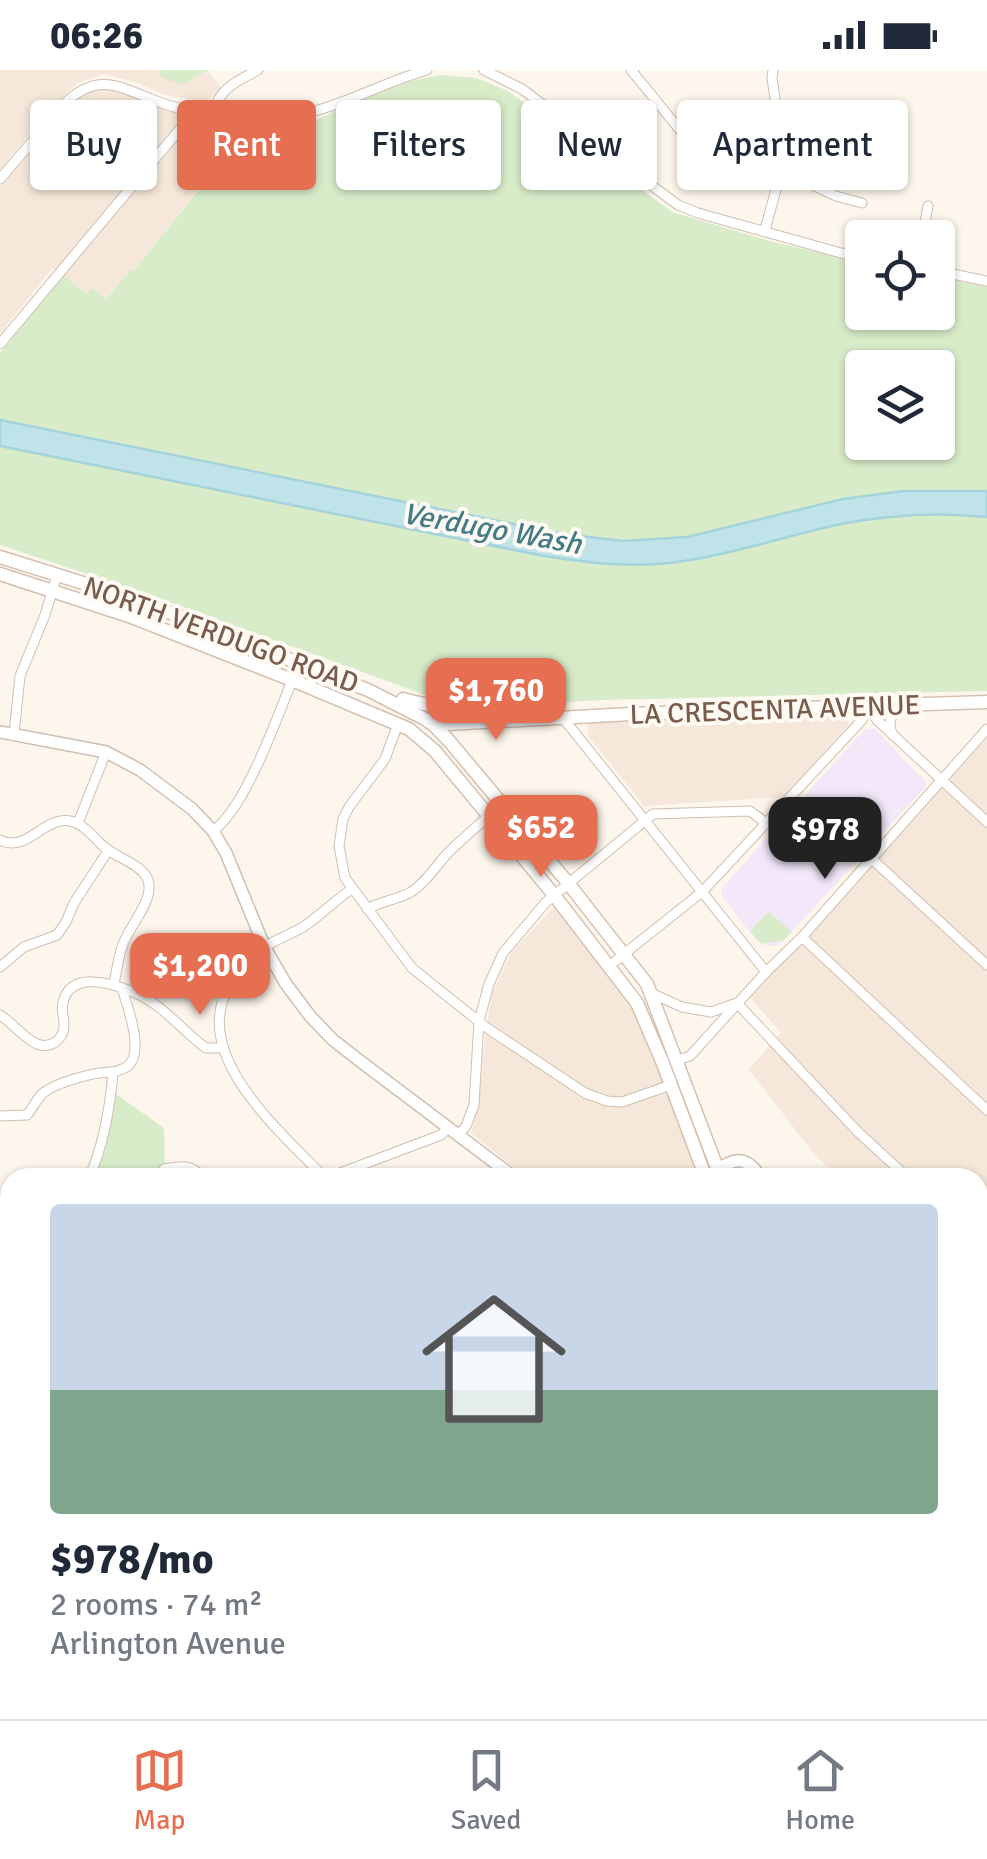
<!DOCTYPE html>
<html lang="en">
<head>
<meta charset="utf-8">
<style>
  body { margin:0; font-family:Signika,sans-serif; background:#f2f2f3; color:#1f2937; height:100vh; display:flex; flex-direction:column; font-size:38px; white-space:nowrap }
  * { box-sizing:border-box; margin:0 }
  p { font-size:32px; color:#747a83 }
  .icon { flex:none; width:55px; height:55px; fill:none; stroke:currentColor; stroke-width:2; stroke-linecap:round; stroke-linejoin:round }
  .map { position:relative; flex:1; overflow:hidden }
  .drawer { position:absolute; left:0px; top:1098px; width:988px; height:552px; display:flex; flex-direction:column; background:#fff; border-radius:30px 30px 0 0; box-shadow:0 2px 8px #0004 }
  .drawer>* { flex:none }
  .banner { position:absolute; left:30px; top:30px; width:928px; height:90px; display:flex; gap:20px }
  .tools { position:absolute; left:845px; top:150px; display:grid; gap:20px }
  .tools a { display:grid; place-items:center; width:110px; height:110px; border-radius:10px; background:#fff; box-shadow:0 2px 8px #0004; font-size:50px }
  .price { position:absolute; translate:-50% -85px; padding:0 22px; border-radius:20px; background:#e76f51; color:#fff; font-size:32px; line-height:65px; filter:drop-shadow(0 2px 5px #0008) }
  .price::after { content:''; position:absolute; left:50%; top:60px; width:30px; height:22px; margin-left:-15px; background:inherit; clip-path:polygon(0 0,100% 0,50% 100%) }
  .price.active { background:#222; color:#fff }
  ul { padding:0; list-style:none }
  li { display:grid; align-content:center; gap:20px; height:530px; padding:0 50px }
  li span { display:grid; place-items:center; height:310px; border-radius:10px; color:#555 }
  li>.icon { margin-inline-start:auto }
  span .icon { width:180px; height:180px; fill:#fffc; stroke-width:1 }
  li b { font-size:42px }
  .pill { padding:0 35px; border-radius:10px; background:#fff; box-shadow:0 2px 8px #0004; font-size:35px; line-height:90px }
  .pill.active { background:#e76f51; color:#fff }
  .status { display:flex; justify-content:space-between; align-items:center; height:70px; padding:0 50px; background:#fff; direction:ltr }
  .status svg { height:28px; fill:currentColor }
  .menu { display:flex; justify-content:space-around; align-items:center; height:140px; border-top:2px solid #e0e1e3; background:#fff; font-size:28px; color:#747a83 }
  .menu a { display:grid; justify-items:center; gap:5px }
  .menu .active { color:#e76f51 }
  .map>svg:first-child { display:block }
  .residential { fill:#f5e8da }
  .commercial { fill:#fde8e0 }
  .education { fill:#f3e8fa }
  .green { fill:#d8ecc9; fill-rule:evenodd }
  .water { fill:#bfe3e8; stroke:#a5d3da; stroke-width:2.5 }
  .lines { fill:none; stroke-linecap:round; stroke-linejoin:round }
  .minor-casing { stroke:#d1beb0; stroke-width:11 }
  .tertiary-casing { stroke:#d1beb0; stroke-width:14 }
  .secondary-casing { stroke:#d6c0b0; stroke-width:15 }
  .motorway-casing { stroke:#dad1cd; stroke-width:18 }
  .minor { stroke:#fff; stroke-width:9 }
  .tertiary { stroke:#fff; stroke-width:11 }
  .secondary { stroke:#fff; stroke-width:12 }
  .motorway { stroke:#f7b7a3; stroke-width:15 }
  .labels { text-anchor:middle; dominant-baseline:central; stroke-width:8; stroke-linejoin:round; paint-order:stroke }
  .street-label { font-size:28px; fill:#7a5c4d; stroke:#fffaf3 }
  .water-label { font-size:30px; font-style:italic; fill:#437c86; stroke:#fffaf3 }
</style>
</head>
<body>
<div class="status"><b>06:26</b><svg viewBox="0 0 49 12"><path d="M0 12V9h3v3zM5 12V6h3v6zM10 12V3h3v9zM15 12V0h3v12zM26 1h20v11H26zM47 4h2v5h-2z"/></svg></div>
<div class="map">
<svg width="987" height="1649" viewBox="0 0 987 1649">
  <rect width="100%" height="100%" fill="#fdf6ec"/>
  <g class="residential">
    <path d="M0,0H158L161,7L203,4L208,1L221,18L206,32L164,25L141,14L105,4L77,13L48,41L0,100Z"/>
    <path d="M109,18L160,37L248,57L243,101L215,99L133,201L131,200L105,229L86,225L52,198L0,264V117L65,39L87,21Z"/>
    <path d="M844,645L849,654L785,727L644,736L589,667L587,655L592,652Z"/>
    <path d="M987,668V1244L978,1235V1108L839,1107L813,1083L749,999L781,963L750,927Z"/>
    <path d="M554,837L635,937L695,1093L688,1107H537L522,1102L508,1093L471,1063L479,1034L485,968L492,924L511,883Z"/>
  </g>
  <path class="commercial" d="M987,1515V1649H786L782,1640H978V1522Z"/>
  <path class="education" d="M874,658L925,711L926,716L784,870L776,876L764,875L756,870L721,825L722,818L864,660Z"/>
  <g class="green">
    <path d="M158,0H209L183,14L161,8Z"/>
    <path d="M440,5L476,8L508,21L672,142L773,172L862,192V242H938V207L987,217V621L602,630L534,634H481L431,627L150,525L0,475V283L63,205L86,224L92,218L106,229L131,199L134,200L216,99L242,100L248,57L284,58L306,55L360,29L411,11ZM862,298H938V372H862Z"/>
    <path d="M769,842L792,862L784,870L762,874L750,861Z"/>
    <path d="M116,1024L164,1058L165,1107L94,1108L105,1082Z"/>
    <path d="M10,1131V1580L0,1568V1147Z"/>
    <path d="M63,1640H207L219,1649H71Z"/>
    <path d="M292,1640H334L337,1649H289Z"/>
  </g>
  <path class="water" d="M0,350L563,464L623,471L687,467L843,429L903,421H987V447C940,442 888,445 841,454C789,465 738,483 684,491C636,499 587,493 539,485L0,376Z"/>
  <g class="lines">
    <g class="minor-casing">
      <g id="minor">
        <path d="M484,0L522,19L678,135L698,143L841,183L862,186"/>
        <path d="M631,0L710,97L729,104L781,100L836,126L862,133"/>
        <path d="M214,42C218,19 239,10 258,0"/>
        <path d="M0,109L66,32C97,4 116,15 151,29C165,35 180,39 195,41C233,45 274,51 311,42C351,32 387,11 427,0"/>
        <path d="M765,160L784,90L772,8L773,0"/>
        <path d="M922,168L928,136"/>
        <path d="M938,201L987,211"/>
        <path d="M0,274L195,41"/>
        <path d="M868,636L877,650L987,752"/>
        <path d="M563,648L766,902"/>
        <path d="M398,654L385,689L349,737L343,749L339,776L345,808L412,898L487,958L585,1023L607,1031L622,1032L671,1015"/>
        <path d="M14,664L20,606L45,545L57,505"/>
        <path d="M893,665C887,653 890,644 902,637"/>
        <path d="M78,753L106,682"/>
        <path d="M213,761C248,736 281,636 299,593"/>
        <path d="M0,770C22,781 36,759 56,752C76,745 89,762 102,775C114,787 137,792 146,806C159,827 128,856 122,877C118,889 116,903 114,915"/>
        <path d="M872,789L987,895"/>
        <path d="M367,839C381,831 397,830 411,822C427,812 436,795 449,782C466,765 484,750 503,734"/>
        <path d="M802,867L987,1040"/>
        <path d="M609,896L702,822L862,650L868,636"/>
        <path d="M0,897L24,877L57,865L66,852L74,833L108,781"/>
        <path d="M651,923L682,937L711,942L737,933L857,1061L908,1108"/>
        <path d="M0,945C13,953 23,968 37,974C50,979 64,970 64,955C64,947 61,940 63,932C71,901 110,913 131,921C162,933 180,959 206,978H223"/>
        <path d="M678,990L690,986L766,902L802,867L987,659"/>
        <path d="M0,1046L27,1045C33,1038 36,1030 42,1024C54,1013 96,1001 113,1002"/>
        <path d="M458,1066L466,1056L474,1035L479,951L489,914L503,883L546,832L653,744L750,741L766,753"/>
        <path d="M164,1099C180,1096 192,1093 202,1108"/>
        <path d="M89,1108C104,1074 110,1039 113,1002C117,1001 125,998 128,996C145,981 127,936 122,918"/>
        <path d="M325,1108C285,1066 198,993 224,927C229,914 240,899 250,889C263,874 286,867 303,857C320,846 335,830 352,819"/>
        <path d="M327,1108L441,1065L448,1058"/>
        <path d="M493,1108L500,1098"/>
        <path d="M978,1143L987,1132"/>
        <path d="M978,1171L987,1179"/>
        <path d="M978,1417L987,1412"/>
        <path d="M978,1477L987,1496"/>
        <path d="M602,1640L608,1649"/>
        <path d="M769,1640L774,1649"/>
        <path d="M240,1645L242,1640"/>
        <path d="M571,1649L581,1640"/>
      </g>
    </g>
    <g class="tertiary-casing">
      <g id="tertiary">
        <path d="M0,662L106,682L140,700L192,739L213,761L226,783L265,878L286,914L310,946L333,970L360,991L515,1108"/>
        <path d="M710,1105C732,1089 745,1082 761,1108"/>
        <path d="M978,1317L987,1325"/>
        <path d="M978,1604L987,1598"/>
      </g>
    </g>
    <g class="secondary-casing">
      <g id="secondary">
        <path d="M0,487L137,530L368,620L431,652L450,672L568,813L647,914L721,1108"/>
        <path d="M0,504L129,546L292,610L409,659L435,681L554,825L637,933L662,991L706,1108"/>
        <path d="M403,629C445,641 483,639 526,644"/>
        <path d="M429,652L446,654L631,644L987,632"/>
        <path d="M923,1640V1649"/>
        <path d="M894,1649V1640"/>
      </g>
    </g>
    <g class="motorway-casing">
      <g id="motorway">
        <path d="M0,1587L10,1598"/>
        <path d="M0,1633L13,1649"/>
        <path d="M50,1640L60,1649"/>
      </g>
    </g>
    <use href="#minor" class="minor"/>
    <use href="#tertiary" class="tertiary"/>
    <use href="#secondary" class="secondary"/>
    <use href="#motorway" class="motorway"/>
  </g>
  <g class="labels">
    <g class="street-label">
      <text transform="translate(221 565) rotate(20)">NORTH VERDUGO ROAD</text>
      <text transform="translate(775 640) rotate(-2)">LA CRESCENTA AVENUE</text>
    </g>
    <g class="water-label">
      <text transform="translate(492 459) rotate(10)">Verdugo Wash</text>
    </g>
  </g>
</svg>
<div class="tools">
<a><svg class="icon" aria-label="locate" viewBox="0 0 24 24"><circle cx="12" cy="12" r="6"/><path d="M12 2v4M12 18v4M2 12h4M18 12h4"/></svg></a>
<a><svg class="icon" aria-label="layers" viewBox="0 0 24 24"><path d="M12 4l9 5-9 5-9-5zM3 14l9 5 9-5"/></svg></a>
</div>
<b class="price" style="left:496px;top:673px">$1,760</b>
<b class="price" style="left:541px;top:810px">$652</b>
<b class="price active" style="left:825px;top:812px">$978</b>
<b class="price" style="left:200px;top:948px">$1,200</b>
<div class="banner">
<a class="pill">Buy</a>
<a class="pill active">Rent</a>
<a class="pill">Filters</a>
<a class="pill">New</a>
<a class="pill">Apartment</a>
</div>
<section class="drawer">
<ul>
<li><span style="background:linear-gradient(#c9d6e8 60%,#7fa58c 0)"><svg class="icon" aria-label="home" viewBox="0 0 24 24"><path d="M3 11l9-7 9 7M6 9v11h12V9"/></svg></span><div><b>$978/mo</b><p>2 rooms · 74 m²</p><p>Arlington Avenue</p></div></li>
</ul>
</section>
</div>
<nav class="menu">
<a class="active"><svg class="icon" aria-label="map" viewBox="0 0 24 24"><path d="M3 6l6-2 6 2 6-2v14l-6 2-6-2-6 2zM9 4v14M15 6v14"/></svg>Map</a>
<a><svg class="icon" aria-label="saved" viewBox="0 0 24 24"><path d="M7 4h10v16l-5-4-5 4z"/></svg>Saved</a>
<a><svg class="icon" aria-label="home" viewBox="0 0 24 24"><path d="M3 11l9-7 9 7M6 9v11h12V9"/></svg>Home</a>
</nav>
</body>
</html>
